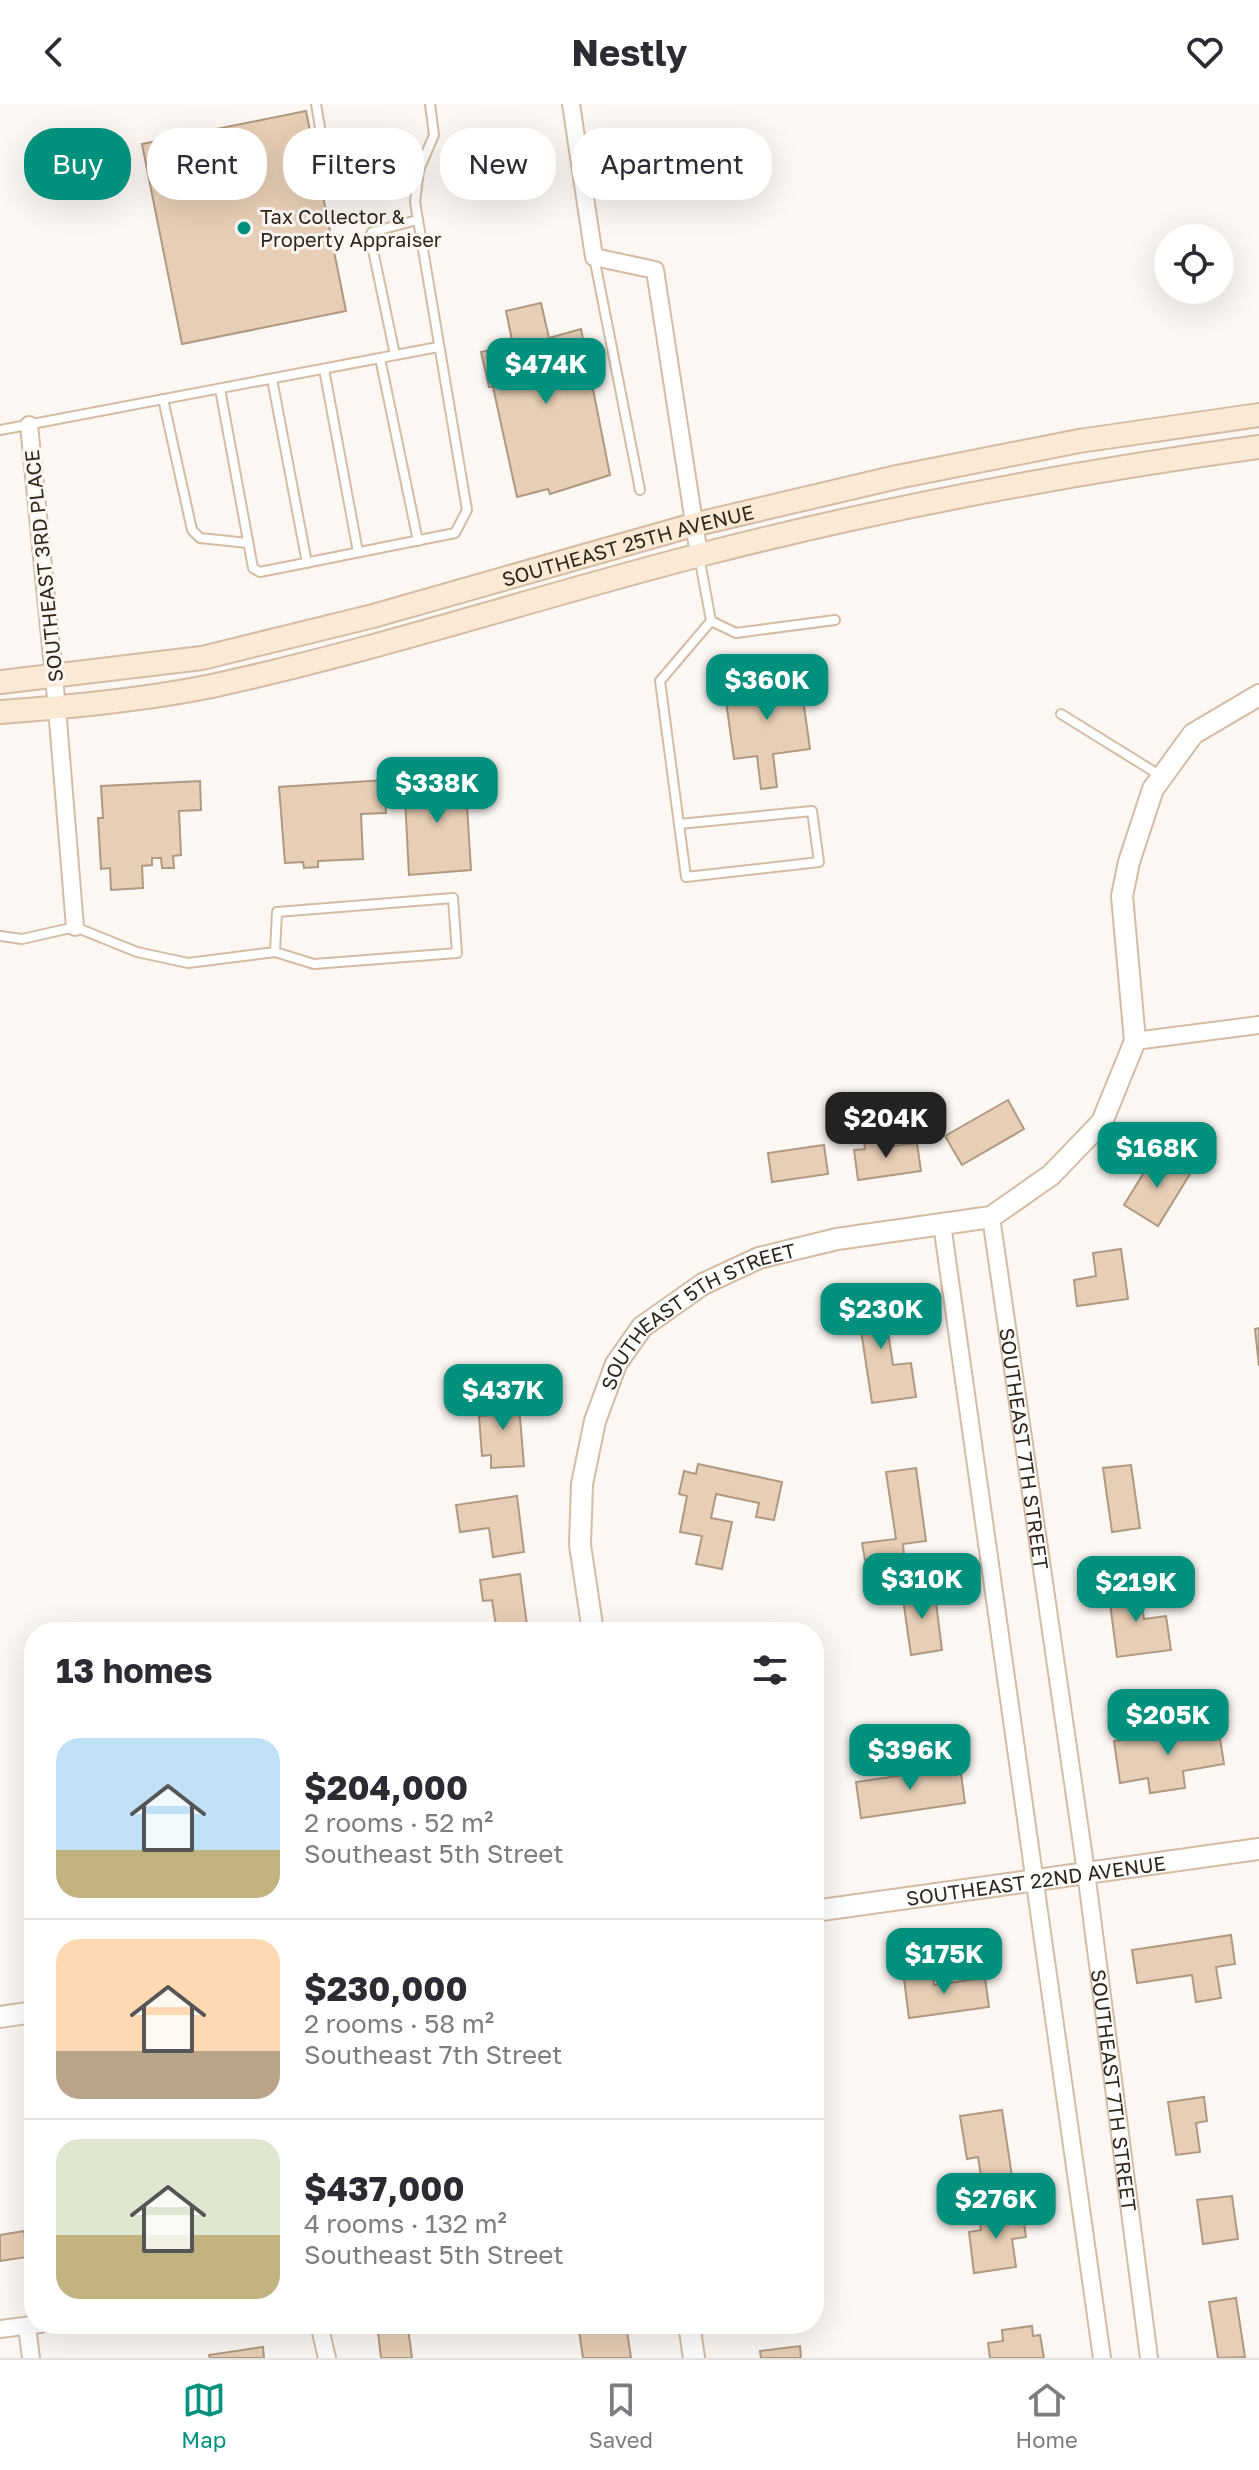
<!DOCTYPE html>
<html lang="en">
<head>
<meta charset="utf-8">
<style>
  body { margin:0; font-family:"Golos Text",sans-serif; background:#f7f7f7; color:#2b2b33; height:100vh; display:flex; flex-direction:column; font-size:30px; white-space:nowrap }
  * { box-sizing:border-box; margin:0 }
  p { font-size:26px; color:#7c7c81 }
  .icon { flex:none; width:44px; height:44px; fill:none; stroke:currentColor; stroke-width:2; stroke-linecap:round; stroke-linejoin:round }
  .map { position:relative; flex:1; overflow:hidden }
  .drawer { position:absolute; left:24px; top:1518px; width:800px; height:712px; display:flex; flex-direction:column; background:#fff; border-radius:32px; box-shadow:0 8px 32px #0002 }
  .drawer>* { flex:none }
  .hud { position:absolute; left:24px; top:24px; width:800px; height:72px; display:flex; gap:16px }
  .buttons { position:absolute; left:1154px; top:120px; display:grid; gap:16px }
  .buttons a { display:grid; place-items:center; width:80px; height:80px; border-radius:50%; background:#fff; box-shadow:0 8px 32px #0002; font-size:40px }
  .price { position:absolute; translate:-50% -68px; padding:0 18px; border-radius:16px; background:#00917e; color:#fff; font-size:26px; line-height:52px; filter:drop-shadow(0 2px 4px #0008) }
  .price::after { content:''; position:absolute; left:50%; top:48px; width:24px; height:18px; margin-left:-12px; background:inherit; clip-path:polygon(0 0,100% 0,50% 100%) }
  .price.active { background:#222; color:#fff }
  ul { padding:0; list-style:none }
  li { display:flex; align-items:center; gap:24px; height:200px; padding:0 32px }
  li+li { border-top:2px solid #e1e1e2 }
  li span { display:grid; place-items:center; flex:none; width:224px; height:160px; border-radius:24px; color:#555 }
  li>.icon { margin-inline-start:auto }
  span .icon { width:96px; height:96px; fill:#fffc; stroke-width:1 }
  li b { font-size:34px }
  h2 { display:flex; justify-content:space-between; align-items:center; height:96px; padding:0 32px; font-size:34px }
  .chip { padding:0 28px; border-radius:32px; background:#fff; box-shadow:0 8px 32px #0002; font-size:28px; line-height:72px }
  .chip.active { background:#00917e; color:#fff }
  header { display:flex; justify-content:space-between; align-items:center; height:104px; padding:0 32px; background:#fff; font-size:36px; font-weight:700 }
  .menu { display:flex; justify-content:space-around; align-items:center; height:112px; border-top:2px solid #e1e1e2; background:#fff; font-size:22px; color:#7c7c81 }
  .menu a { display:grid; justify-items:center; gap:4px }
  .menu .active { color:#00917e }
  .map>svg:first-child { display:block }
  .building { fill:#e7ceb6; stroke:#b09982; stroke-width:2 }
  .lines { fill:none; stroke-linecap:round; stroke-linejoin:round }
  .service-casing { stroke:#d4bca4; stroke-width:12 }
  .minor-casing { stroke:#d4bca4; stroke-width:20 }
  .tertiary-casing { stroke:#d4bca4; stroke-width:24 }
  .secondary-casing { stroke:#d4bca4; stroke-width:26 }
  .service { stroke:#fff; stroke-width:8 }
  .minor { stroke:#fff; stroke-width:16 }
  .tertiary { stroke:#fff; stroke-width:20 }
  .secondary { stroke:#faead5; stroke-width:22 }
  .poi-dot { fill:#00917e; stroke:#fcf7f2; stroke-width:3 }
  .labels { text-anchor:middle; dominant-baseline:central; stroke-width:6; stroke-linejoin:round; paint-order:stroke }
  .poi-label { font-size:20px; fill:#2f261c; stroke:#fcf7f2; text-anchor:start }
  .street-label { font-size:20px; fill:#2f261c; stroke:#fcf7f2 }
</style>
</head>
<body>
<header><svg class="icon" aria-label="back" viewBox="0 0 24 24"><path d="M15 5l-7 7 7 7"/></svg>Nestly<svg class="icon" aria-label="heart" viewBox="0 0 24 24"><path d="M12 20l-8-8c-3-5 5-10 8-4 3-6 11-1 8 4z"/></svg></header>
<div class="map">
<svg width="1259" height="2254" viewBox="0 0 1259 2254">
  <rect width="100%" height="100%" fill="#fcf7f2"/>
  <g class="building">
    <path d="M306,7L346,207L182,240L142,40Z"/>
    <path d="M541,199L549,234L581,225L610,371L550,390L548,385L517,393L493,283H489L481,248L513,241L506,207Z"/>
    <path d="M762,569L764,579L800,574L810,645L773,650L777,683L761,685L757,652L734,655L724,583L748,580L747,571Z"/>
    <path d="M465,670L471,766L409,771L404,676Z"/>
    <path d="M384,676L386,709L361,710L363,755L318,757V763L304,764L303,758L285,759L279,683Z"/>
    <path d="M200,677L201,706L179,707L181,751L173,752L174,764H162L161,754H152V761L142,762L143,784L111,786L110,764L101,765L98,714H103L101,682Z"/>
    <path d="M1008,996L1024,1025L962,1061L945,1032Z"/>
    <path d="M883,1033L885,1043L917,1039L921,1067L858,1076L854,1046L865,1045L864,1036Z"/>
    <path d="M824,1041L828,1070L772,1078L768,1049Z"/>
    <path d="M1156,1049L1190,1070L1158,1122L1124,1101Z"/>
    <path d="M1121,1145L1128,1195L1077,1202L1074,1176L1096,1172L1093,1149Z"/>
    <path d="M881,1183L893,1261L911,1259L916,1293L872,1299L855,1187Z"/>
    <path d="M1259,1224V1262L1255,1225Z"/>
    <path d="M518,1289L524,1362L491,1364V1351L482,1352L479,1312L490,1311L489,1291Z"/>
    <path d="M698,1360L782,1378L774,1416L756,1413L759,1399L716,1390L711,1414L732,1418L722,1465L696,1460L702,1432L680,1428L687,1392L679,1390L684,1367L696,1370Z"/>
    <path d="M1131,1361L1140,1424L1112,1428L1103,1364Z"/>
    <path d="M916,1364L926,1437L903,1440L904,1451L865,1456L862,1439L896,1435L886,1368Z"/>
    <path d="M517,1392L524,1448L493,1453L489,1424L460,1428L456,1401Z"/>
    <path d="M520,1470L528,1528H497L492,1496L483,1497L480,1476Z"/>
    <path d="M1139,1480L1144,1515L1166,1512L1171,1546L1117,1553L1108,1484Z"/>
    <path d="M934,1483L942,1546L911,1551L902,1488Z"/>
    <path d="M689,1519L690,1528H651V1524Z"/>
    <path d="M1218,1622L1224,1660L1183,1667L1185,1684L1150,1689L1148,1674L1120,1679L1114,1637Z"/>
    <path d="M960,1663L965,1699L861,1714L856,1678Z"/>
    <path d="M1231,1831L1235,1860L1216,1863L1221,1894L1196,1898L1192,1871L1137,1879L1132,1846Z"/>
    <path d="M933,1871L934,1881L985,1874L989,1903L909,1914L904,1875Z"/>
    <path d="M1204,1993L1207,2017L1196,2019L1200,2048L1176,2051L1168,1998Z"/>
    <path d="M1002,2006L1013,2079L983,2084L978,2053L967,2055L960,2012Z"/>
    <path d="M1232,2092L1238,2135L1203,2140L1197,2096Z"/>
    <path d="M1022,2105L1026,2133L1012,2135L1016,2163L974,2169L969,2128L981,2126L979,2111Z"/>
    <path d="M24,2127L27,2153L0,2157V2131Z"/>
    <path d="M1236,2194L1245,2253L1218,2254L1209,2198Z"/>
    <path d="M578,2220H626L631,2254H583Z"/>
    <path d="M1032,2222L1033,2232L1040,2231L1044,2254H990L988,2239L1003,2237L1002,2226Z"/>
    <path d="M408,2224L412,2254H381L378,2228Z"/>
    <path d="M800,2242L801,2254H761L760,2247Z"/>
    <path d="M263,2243L264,2254H210L209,2251Z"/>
  </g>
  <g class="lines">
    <g class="service-casing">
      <g id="service">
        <path d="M316,0L329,77L346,83L419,66"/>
        <path d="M594,153L640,386"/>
        <path d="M395,251L370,132L372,128L417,116"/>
        <path d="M380,254L418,437"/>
        <path d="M324,265L358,448"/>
        <path d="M272,275L307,459"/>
        <path d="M220,285L253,464L260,468L455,429L467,406L415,98L419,66L434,31L430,0"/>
        <path d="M163,295L192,426L200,434L248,439"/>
        <path d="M0,326L438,243"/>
        <path d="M711,517L736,529L835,516"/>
        <path d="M1061,610L1161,672"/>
        <path d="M679,720L812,707L819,758L686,773L660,577L711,517L699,452"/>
        <path d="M0,832L22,835L75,823L137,848L188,859L275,848L314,860L457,849L453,794L277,808L275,848"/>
      </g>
    </g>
    <g class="minor-casing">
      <g id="minor">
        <path d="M571,0L594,153L655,166L699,451"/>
        <path d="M29,321L57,604L75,823"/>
        <path d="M1135,937L1259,921"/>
        <path id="s1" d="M991,1113L1086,1768L1149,2254"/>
        <path d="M942,1120L1102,2254"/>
        <path d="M319,2220L327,2254"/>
        <path d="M27,2222L31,2254"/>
        <path d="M0,2225L40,2220"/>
      </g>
    </g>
    <g class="tertiary-casing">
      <g id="tertiary">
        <path id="s2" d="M593,1528L580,1441L582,1380L595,1317L616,1260L642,1223L703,1180L759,1154L837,1135L991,1113L1051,1071L1102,1018L1135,937L1122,792L1129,758L1153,685L1193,630L1259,591"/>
        <path id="s3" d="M814,1807L1259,1745"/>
        <path d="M0,1913L34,1908"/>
        <path d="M689,2220L694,2254"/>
      </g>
    </g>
    <g class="secondary-casing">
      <g id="secondary">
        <path id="s4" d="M0,578L202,554L373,512L693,421L897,373L1079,337L1259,311"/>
        <path d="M0,608C70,603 143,596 212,582C377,546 537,493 700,451C886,403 1069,369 1259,343"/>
      </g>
    </g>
    <use href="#service" class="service"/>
    <use href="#minor" class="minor"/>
    <use href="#tertiary" class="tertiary"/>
    <use href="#secondary" class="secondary"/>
  </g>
  <circle class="poi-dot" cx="244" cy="124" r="8"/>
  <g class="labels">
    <g class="poi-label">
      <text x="260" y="112">Tax Collector &amp;<tspan x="260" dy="23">Property Appraiser</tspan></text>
    </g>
    <g class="street-label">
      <text stroke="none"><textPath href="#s4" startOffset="644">SOUTHEAST 25TH AVENUE</textPath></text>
      <text transform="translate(43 462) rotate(-96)">SOUTHEAST 3RD PLACE</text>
      <text stroke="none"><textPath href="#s2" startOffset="370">SOUTHEAST 5TH STREET</textPath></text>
      <text stroke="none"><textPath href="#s1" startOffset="234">SOUTHEAST 7TH STREET</textPath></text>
      <text stroke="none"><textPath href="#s3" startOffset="224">SOUTHEAST 22ND AVENUE</textPath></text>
      <text stroke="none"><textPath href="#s1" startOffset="882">SOUTHEAST 7TH STREET</textPath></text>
    </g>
  </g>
</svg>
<div class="buttons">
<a><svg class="icon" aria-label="locate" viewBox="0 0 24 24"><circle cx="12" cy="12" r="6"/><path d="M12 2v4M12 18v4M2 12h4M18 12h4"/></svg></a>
</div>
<b class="price" style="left:546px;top:302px">$474K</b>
<b class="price" style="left:767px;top:618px">$360K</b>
<b class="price" style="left:437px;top:721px">$338K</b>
<b class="price active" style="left:886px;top:1056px">$204K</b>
<b class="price" style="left:1157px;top:1086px">$168K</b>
<b class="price" style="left:881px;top:1247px">$230K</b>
<b class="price" style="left:503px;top:1328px">$437K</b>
<b class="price" style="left:922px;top:1517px">$310K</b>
<b class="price" style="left:1136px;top:1520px">$219K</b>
<b class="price" style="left:1168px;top:1653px">$205K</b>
<b class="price" style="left:910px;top:1688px">$396K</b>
<b class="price" style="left:944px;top:1892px">$175K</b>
<b class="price" style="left:996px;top:2137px">$276K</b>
<div class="hud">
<a class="chip active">Buy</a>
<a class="chip">Rent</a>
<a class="chip">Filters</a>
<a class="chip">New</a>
<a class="chip">Apartment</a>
</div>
<section class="drawer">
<h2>13 homes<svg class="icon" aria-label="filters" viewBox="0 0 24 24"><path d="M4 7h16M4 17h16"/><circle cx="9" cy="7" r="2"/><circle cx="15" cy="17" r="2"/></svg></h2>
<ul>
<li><span style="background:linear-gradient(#bfe0f5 70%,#c2b280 0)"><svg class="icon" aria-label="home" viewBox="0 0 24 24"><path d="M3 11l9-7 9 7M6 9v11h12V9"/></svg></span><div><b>$204,000</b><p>2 rooms · 52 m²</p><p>Southeast 5th Street</p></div></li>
<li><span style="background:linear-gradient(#ffd9b3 70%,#b9a48a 0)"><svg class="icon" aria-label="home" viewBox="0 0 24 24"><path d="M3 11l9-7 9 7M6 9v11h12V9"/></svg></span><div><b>$230,000</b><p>2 rooms · 58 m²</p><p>Southeast 7th Street</p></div></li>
<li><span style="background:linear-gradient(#dfe7d0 60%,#c2b280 0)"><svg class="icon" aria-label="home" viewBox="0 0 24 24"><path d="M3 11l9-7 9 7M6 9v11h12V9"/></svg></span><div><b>$437,000</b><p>4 rooms · 132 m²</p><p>Southeast 5th Street</p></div></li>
</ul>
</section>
</div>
<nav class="menu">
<a class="active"><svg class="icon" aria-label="map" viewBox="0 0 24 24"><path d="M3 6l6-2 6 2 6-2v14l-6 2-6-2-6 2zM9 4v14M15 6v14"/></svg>Map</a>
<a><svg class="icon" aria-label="saved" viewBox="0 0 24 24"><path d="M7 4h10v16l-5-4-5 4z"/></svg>Saved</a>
<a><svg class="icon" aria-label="home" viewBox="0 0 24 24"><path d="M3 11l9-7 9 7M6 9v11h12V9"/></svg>Home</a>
</nav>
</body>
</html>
